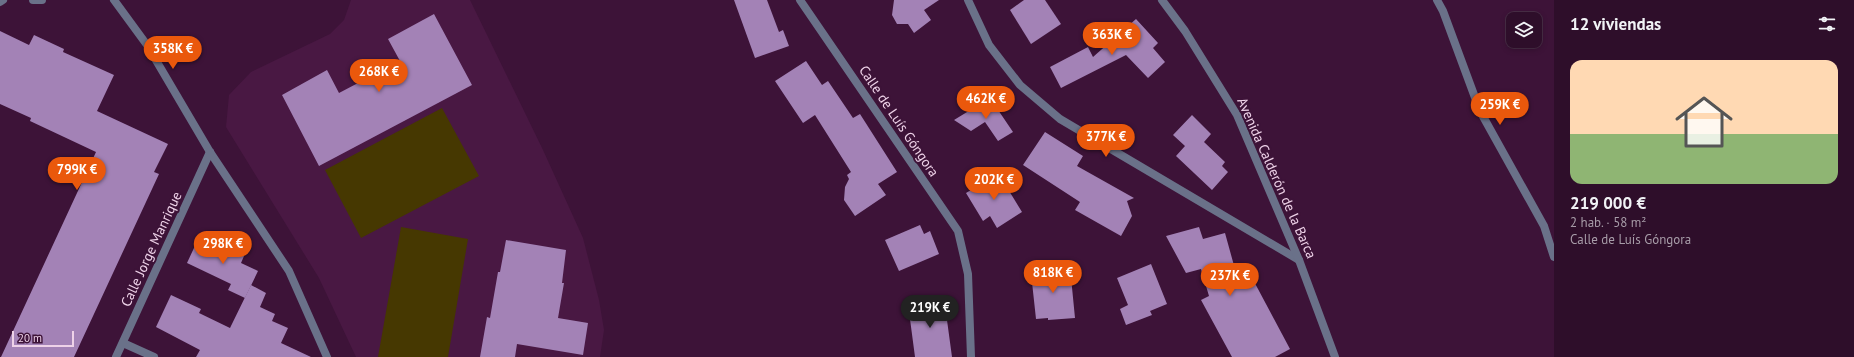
<!DOCTYPE html>
<html lang="es">
<head>
<meta charset="utf-8">
<style>
  body { margin:0; font-family:"PT Sans",sans-serif; background:#361732; color:#f1f3f6; height:100vh; display:flex; flex-direction:column; font-size:15px; white-space:nowrap }
  * { box-sizing:border-box; margin:0 }
  p { font-size:13px; color:#a79ca8 }
  .icon { flex:none; width:22px; height:22px; fill:none; stroke:currentColor; stroke-width:2; stroke-linecap:round; stroke-linejoin:round }
  .map { position:relative; flex:1; overflow:hidden }
  .side { display:flex; flex-direction:column; background:#2e0e2a; width:300px }
  .side>* { flex:none }
  .tools { position:absolute; left:1506px; top:12px; display:grid; gap:8px }
  .tools a { display:grid; place-items:center; width:36px; height:36px; border-radius:8px; background:#2e0e2a; box-shadow:0 2px 6px #0003,0 0 0 1px #492e47; font-size:20px }
  .scale { position:absolute; left:12px; bottom:10px; width:62px; box-sizing:border-box; padding-left:4px; border:2px solid #eed2e8; border-top:0; font-size:11px; line-height:14px; white-space:nowrap; color:#eed2e8; -webkit-text-stroke:3px #3d1338; paint-order:stroke }
  .price { position:absolute; translate:-50% -34px; padding:0 9px; border-radius:14px; background:#ea580c; color:#fff; font-size:13px; line-height:26px; filter:drop-shadow(0 1px 2px #0008) }
  .price::after { content:''; position:absolute; left:50%; top:24px; width:12px; height:9px; margin-left:-6px; background:inherit; clip-path:polygon(0 0,100% 0,50% 100%) }
  .price.selected { background:#222; color:#fff }
  ul { padding:0; list-style:none }
  li { display:grid; align-content:center; gap:8px; height:212px; padding:0 16px }
  li span { display:grid; place-items:center; height:124px; border-radius:12px; color:#555 }
  li>.icon { margin-inline-start:auto }
  span .icon { width:72px; height:72px; fill:#fffc; stroke-width:1 }
  li b { font-size:17px }
  h2 { display:flex; justify-content:space-between; align-items:center; height:48px; padding:0 16px; font-size:17px }
  main { display:flex; flex:1; min-height:0 }
  .map>svg:first-child { display:block }
  .built { fill:#491843 }
  .grass { fill:#463801 }
  .building { fill:#a382b6 }
  .lines { fill:none; stroke-linecap:round; stroke-linejoin:round }
  .street { stroke:#6a7189; stroke-width:8 }
  .labels { text-anchor:middle; dominant-baseline:central; stroke-width:4; stroke-linejoin:round; paint-order:stroke }
  .street-label { font-size:14px; fill:#eed2e8; stroke:#3d1338 }
</style>
</head>
<body>
<main>
<div class="map">
<svg width="1554" height="357" viewBox="0 0 1554 357">
  <rect width="100%" height="100%" fill="#3d1338"/>
  <path class="built" d="M351,0H470L543,150L583,238L599,300L604,330L600,357H356L319,278L226,127L229,95L251,72L330,34L344,20Z"/>
  <g class="grass">
    <path d="M442,108L479,176L361,238L325,170Z"/>
    <path d="M401,227L468,239L448,357H378Z"/>
  </g>
  <g class="building">
    <path d="M734,0H767L779,32L783,30L789,46L755,58Z"/>
    <path d="M894,0H939L924,10L931,20L914,33L908,24H897L892,15Z"/>
    <path d="M1024,0H1045L1061,24L1031,44L1010,10Z"/>
    <path d="M434,14L472,85L319,166L282,95L327,70L339,93L400,61L388,39Z"/>
    <path d="M1136,19L1158,43L1153,48L1165,62L1148,78L1126,55L1061,88L1050,67L1088,47L1093,57Z"/>
    <path d="M0,31L29,45L34,35L64,49L63,52L114,75L97,111L168,144L154,172L159,174L74,357H1L96,152L30,121L31,118L0,104Z"/>
    <path d="M806,61L822,85L828,81L853,118L860,114L897,172L878,184L886,195L855,216L844,200L845,187L849,179L847,175L851,172L815,115L803,123L775,81Z"/>
    <path d="M990,98L1013,132L998,141L985,122L971,131L954,120Z"/>
    <path d="M1192,115L1211,134L1204,142L1225,162L1222,166L1228,172L1212,190L1176,156L1185,146L1173,135Z"/>
    <path d="M1045,132L1083,156L1077,166L1134,198L1127,201L1132,216L1121,236L1075,210L1080,202L1023,165Z"/>
    <path d="M994,176H1000L1022,212L997,228L990,216L983,221L966,193Z"/>
    <path d="M920,225L924,234L930,231L939,254L899,271L885,240Z"/>
    <path d="M1199,227L1203,239L1225,233L1238,280L1250,274L1290,349L1275,357H1232L1201,300L1209,296L1201,269L1186,273L1166,236Z"/>
    <path d="M200,235L244,256L241,263L258,271L245,298L228,290L231,284L187,263Z"/>
    <path d="M506,240L566,250L562,283H564L558,318L588,323L583,355L517,344L515,357H480L487,317L490,318L498,272H500Z"/>
    <path d="M1151,264L1167,304L1150,311L1152,315L1126,325L1120,309L1128,305L1117,278Z"/>
    <path d="M1070,267L1075,318L1048,320V318L1036,319L1031,273L1044,272L1043,270Z"/>
    <path d="M251,285L266,293L260,307L275,314L272,321L288,328L281,343L311,357H196L200,350L156,327L171,295L201,309L199,313L230,328Z"/>
    <path d="M944,298L952,357H915L908,304L915,303V301Z"/>
  </g>
  <g class="lines">
    <g class="street">
      <path d="M33,0H42"/>
      <path d="M114,0L147,45L210,152L289,271L327,357"/>
      <path d="M800,0L958,231L968,274L971,357"/>
      <path d="M968,0L989,45L1020,85L1060,119L1299,260"/>
      <path d="M1162,0L1185,31L1237,115L1299,260L1335,357"/>
      <path d="M1437,0L1443,11L1480,111L1544,226L1554,257"/>
      <path d="M0,2L3,0"/>
      <path d="M123,343L154,357"/>
      <path d="M116,357L210,152"/>
    </g>
  </g>
  <g class="labels">
    <g class="street-label">
      <text transform="translate(899 121) rotate(56)">Calle de Luís Góngora</text>
      <text transform="translate(1277 178) rotate(66)">Avenida Calderón de la Barca</text>
      <text transform="translate(151 249) rotate(-65)">Calle Jorge Manrique</text>
    </g>
  </g>
</svg>
<div class="tools">
<a><svg class="icon" aria-label="layers" viewBox="0 0 24 24"><path d="M12 4l9 5-9 5-9-5zM3 14l9 5 9-5"/></svg></a>
</div>
<div class="scale">20 m</div>
<b class="price" style="left:1112px;top:56px">363K €</b>
<b class="price" style="left:173px;top:70px">358K €</b>
<b class="price" style="left:379px;top:93px">268K €</b>
<b class="price" style="left:986px;top:120px">462K €</b>
<b class="price" style="left:1500px;top:126px">259K €</b>
<b class="price" style="left:1106px;top:158px">377K €</b>
<b class="price" style="left:77px;top:191px">799K €</b>
<b class="price" style="left:994px;top:201px">202K €</b>
<b class="price" style="left:223px;top:265px">298K €</b>
<b class="price" style="left:1053px;top:294px">818K €</b>
<b class="price" style="left:1230px;top:297px">237K €</b>
<b class="price selected" style="left:930px;top:329px">219K €</b>
</div>
<section class="side">
<h2>12 viviendas<svg class="icon" aria-label="filters" viewBox="0 0 24 24"><path d="M4 7h16M4 17h16"/><circle cx="9" cy="7" r="2"/><circle cx="15" cy="17" r="2"/></svg></h2>
<ul>
<li><span style="background:linear-gradient(#ffd9b3 60%,#8fb573 0)"><svg class="icon" aria-label="home" viewBox="0 0 24 24"><path d="M3 11l9-7 9 7M6 9v11h12V9"/></svg></span><div><b>219 000 €</b><p>2 hab. · 58 m²</p><p>Calle de Luís Góngora</p></div></li>
</ul>
</section>
</main>
</body>
</html>
